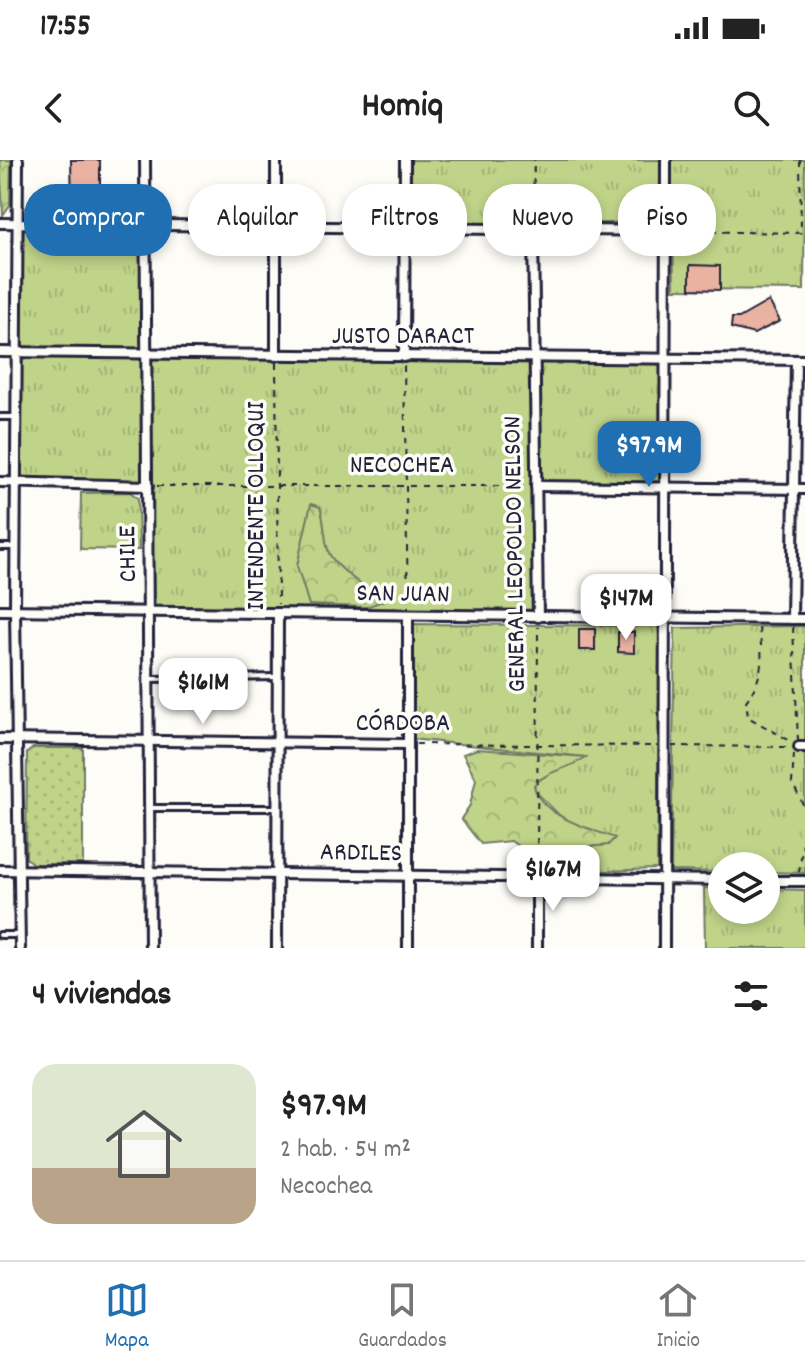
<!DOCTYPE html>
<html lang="es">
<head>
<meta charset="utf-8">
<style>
  body { margin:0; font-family:Dekko,sans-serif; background:#f2f2f2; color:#222; height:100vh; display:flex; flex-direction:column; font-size:30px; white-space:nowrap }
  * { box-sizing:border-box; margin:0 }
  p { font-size:26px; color:#767676 }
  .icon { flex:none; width:44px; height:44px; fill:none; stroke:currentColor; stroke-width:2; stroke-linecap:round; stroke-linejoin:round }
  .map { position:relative; height:788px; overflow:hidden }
  .side { display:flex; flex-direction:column; background:#fff; flex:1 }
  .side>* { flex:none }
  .top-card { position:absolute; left:24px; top:24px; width:758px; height:72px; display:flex; gap:16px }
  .buttons { position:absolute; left:708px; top:692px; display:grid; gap:16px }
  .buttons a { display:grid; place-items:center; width:72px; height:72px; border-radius:50%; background:#fff; box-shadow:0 4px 12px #0003; font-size:40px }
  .price { position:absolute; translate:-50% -68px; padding:0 18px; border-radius:16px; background:#fff; color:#222; font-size:26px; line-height:52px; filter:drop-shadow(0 2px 4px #0008) }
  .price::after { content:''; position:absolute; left:50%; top:48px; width:24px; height:18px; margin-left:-12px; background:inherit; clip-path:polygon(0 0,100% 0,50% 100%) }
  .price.current { background:#1f6fb2; color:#fff }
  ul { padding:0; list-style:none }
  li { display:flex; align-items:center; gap:24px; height:200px; padding:0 32px }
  li span { display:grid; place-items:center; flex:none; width:224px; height:160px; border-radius:24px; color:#555 }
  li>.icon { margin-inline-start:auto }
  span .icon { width:96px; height:96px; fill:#fffc; stroke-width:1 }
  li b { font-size:34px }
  h2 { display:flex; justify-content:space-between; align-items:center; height:96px; padding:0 32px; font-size:34px }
  .chip { padding:0 28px; border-radius:32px; background:#fff; box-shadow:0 4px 12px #0003; font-size:28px; line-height:72px }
  .chip.current { background:#1f6fb2; color:#fff }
  .status { display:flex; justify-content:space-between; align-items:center; height:56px; padding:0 40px; background:#fff; direction:ltr }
  .status svg { height:22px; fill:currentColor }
  header { display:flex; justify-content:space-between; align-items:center; height:104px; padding:0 32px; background:#fff; font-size:36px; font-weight:800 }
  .menu { display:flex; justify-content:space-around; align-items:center; height:112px; border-top:2px solid #e0e0e0; background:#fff; font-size:22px; color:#767676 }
  .menu a { display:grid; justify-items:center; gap:4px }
  .menu .current { color:#1f6fb2 }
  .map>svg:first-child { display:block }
  .grass { fill:url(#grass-tufts); stroke:#707a62; stroke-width:2 }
  .forest { fill:url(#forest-crowns); stroke:#707a62; stroke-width:2 }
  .park { fill:url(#park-dots); stroke:#707a62; stroke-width:2 }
  .building { fill:#eab2a0; stroke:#22223b; stroke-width:2 }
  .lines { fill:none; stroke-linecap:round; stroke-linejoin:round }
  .service-casing { stroke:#22223b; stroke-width:10 }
  .minor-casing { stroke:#22223b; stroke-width:14 }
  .path { stroke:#22223b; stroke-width:2; stroke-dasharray:6 6; stroke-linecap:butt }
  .service { stroke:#fdfcf7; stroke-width:4 }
  .minor { stroke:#fdfcf7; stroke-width:8 }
  .labels { text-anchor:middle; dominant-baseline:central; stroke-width:7; stroke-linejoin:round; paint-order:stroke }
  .street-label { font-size:26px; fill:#22223b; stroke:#fdfcf7 }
</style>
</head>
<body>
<div class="status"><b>17:55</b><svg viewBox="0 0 49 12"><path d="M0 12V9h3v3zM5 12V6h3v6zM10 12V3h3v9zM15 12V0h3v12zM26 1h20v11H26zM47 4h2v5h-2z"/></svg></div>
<header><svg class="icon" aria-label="back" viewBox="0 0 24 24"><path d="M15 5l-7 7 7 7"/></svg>Homiq<svg class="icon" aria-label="search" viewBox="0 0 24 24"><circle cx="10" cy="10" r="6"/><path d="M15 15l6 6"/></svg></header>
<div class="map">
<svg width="805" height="788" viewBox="0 0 805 788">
  <defs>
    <pattern id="grass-tufts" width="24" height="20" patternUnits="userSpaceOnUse" patternTransform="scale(2)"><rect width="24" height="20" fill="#bfd389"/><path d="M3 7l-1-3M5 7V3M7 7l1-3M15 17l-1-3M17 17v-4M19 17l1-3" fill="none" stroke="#a4b577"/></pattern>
    <pattern id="forest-crowns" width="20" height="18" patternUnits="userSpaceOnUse" patternTransform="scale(2)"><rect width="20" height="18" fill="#bfd389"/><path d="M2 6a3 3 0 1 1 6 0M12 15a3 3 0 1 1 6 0" fill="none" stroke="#a4b577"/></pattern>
    <pattern id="park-dots" width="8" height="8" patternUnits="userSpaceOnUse" patternTransform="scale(2)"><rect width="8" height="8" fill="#bfd389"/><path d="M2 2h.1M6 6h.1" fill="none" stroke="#a4b577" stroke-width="1.8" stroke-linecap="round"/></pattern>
  </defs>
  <rect width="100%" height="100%" fill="#fdfcf7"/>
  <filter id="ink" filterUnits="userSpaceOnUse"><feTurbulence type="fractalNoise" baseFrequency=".0125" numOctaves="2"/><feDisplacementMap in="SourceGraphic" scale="16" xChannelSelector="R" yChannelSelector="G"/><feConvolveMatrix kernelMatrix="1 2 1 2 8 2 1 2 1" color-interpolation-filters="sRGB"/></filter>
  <g filter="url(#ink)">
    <g class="grass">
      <path d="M411,0H805L804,130L674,129L673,63H410Z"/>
      <path d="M18,63L145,65L147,194L666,199L665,327H536L538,457L150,453L148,326L17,322Z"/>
      <path d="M130,332L138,338L139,390L80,389L81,333Z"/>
      <path d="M413,464L660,466L657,709L578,712L585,687L607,685L591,669L577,666L559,655L536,632L534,625C548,610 567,607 585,597L411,579Z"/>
      <path d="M805,466V713L766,712V706H722V712L671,711L675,468Z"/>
      <path d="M704,728L722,729V750H766V729L805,730V788H705Z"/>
    </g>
    <g class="forest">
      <path d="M0,0H11L10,45L3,55Z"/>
      <path d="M311,344L320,347C325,362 324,376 328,390C331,405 370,431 383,441L366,447L309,445L297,406Z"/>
      <path d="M477,589L586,597C568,610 549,609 534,625C539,656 591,669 615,678L608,685L585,687L578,712H518L522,689L511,681L481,684L461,659L470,645L476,619L463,594Z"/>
    </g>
    <path class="park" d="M33,588H83V704H33L26,698L27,593Z"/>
    <g class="building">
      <path d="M71,0H100V42H72Z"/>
      <path d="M690,105L720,106V130L690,129Z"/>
      <path d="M769,141L780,161L754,174L731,168L732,158H739Z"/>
      <rect x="579" y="469" width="16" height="21"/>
      <path d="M618,472H634V493L618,492Z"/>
    </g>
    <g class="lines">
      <g class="service-casing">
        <g id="service">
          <path d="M0,257H17"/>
          <path d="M0,387H14"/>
          <path d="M150,519L278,517"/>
          <path d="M151,648H275"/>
          <path d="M0,775H18"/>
        </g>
      </g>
      <g class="minor-casing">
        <g id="minor">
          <path d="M18,0L15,450L20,788"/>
          <path d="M145,0L150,788"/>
          <path d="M276,0V196"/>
          <path d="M0,63L666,71"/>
          <path d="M533,70L538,457"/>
          <path d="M0,192L805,200"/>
          <path d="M404,197L405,0"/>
          <path d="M0,322L148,326"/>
          <path d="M536,326L805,329"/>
          <path d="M0,450L805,459"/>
          <path d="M792,459L796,200"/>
          <path d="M0,579L407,584"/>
          <path d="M799,587H805"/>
          <path d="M0,710L722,720"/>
          <path d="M537,718V788"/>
          <path d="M766,721H805"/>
          <path d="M277,788L278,453"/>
          <path d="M408,788V456"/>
          <path d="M664,788L666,0"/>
        </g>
      </g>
      <g class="path">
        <path d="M800,0L801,72"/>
        <path d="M533,61L534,0"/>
        <path d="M675,71L805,73"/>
        <path d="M276,203L278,444"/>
        <path d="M404,206L408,448"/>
        <path d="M157,326H527"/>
        <path d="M793,467L798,581"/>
        <path d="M759,468C763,496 764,518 746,541L748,557L792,582"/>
        <path d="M416,584L657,586"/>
        <path d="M672,586L789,587"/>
        <path d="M794,594L792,623L805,648"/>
        <path d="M537,708L538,467"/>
        <path d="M799,712L805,668"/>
      </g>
      <use href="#service" class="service"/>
      <use href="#minor" class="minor"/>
    </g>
  </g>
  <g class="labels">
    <g class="street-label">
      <text x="403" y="177">JUSTO DARACT</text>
      <text x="402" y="306">NECOCHEA</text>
      <text transform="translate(257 346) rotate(-90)">INTENDENTE OLLOQUI</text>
      <text transform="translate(129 394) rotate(-91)">CHILE</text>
      <text transform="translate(516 394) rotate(-91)">GENERAL LEOPOLDO NELSON</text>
      <text transform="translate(403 435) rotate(1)">SAN JUAN</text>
      <text x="403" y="564">CÓRDOBA</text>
      <text transform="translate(361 694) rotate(1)">ARDILES</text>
    </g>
  </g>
</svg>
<div class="buttons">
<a><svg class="icon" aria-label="layers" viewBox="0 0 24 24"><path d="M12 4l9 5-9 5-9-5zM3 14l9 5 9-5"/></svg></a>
</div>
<b class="price current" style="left:649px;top:329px">$97.9M</b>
<b class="price" style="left:626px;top:482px">$147M</b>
<b class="price" style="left:203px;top:566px">$161M</b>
<b class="price" style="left:553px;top:753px">$167M</b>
<div class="top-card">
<a class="chip current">Comprar</a>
<a class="chip">Alquilar</a>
<a class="chip">Filtros</a>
<a class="chip">Nuevo</a>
<a class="chip">Piso</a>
</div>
</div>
<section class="side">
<h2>4 viviendas<svg class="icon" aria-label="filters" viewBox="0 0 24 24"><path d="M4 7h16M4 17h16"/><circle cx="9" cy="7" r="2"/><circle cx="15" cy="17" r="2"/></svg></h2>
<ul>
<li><span style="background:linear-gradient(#dfe7d0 65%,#b9a48a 0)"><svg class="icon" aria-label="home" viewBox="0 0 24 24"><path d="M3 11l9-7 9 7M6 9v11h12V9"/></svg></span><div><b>$97.9M</b><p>2 hab. · 54 m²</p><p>Necochea</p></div></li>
</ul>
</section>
<nav class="menu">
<a class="current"><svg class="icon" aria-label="map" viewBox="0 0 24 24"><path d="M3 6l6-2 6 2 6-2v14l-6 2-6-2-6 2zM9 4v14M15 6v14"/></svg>Mapa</a>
<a><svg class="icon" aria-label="saved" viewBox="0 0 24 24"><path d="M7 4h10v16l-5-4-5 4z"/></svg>Guardados</a>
<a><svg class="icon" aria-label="home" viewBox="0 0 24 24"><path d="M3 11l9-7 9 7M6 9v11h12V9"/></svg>Inicio</a>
</nav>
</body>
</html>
